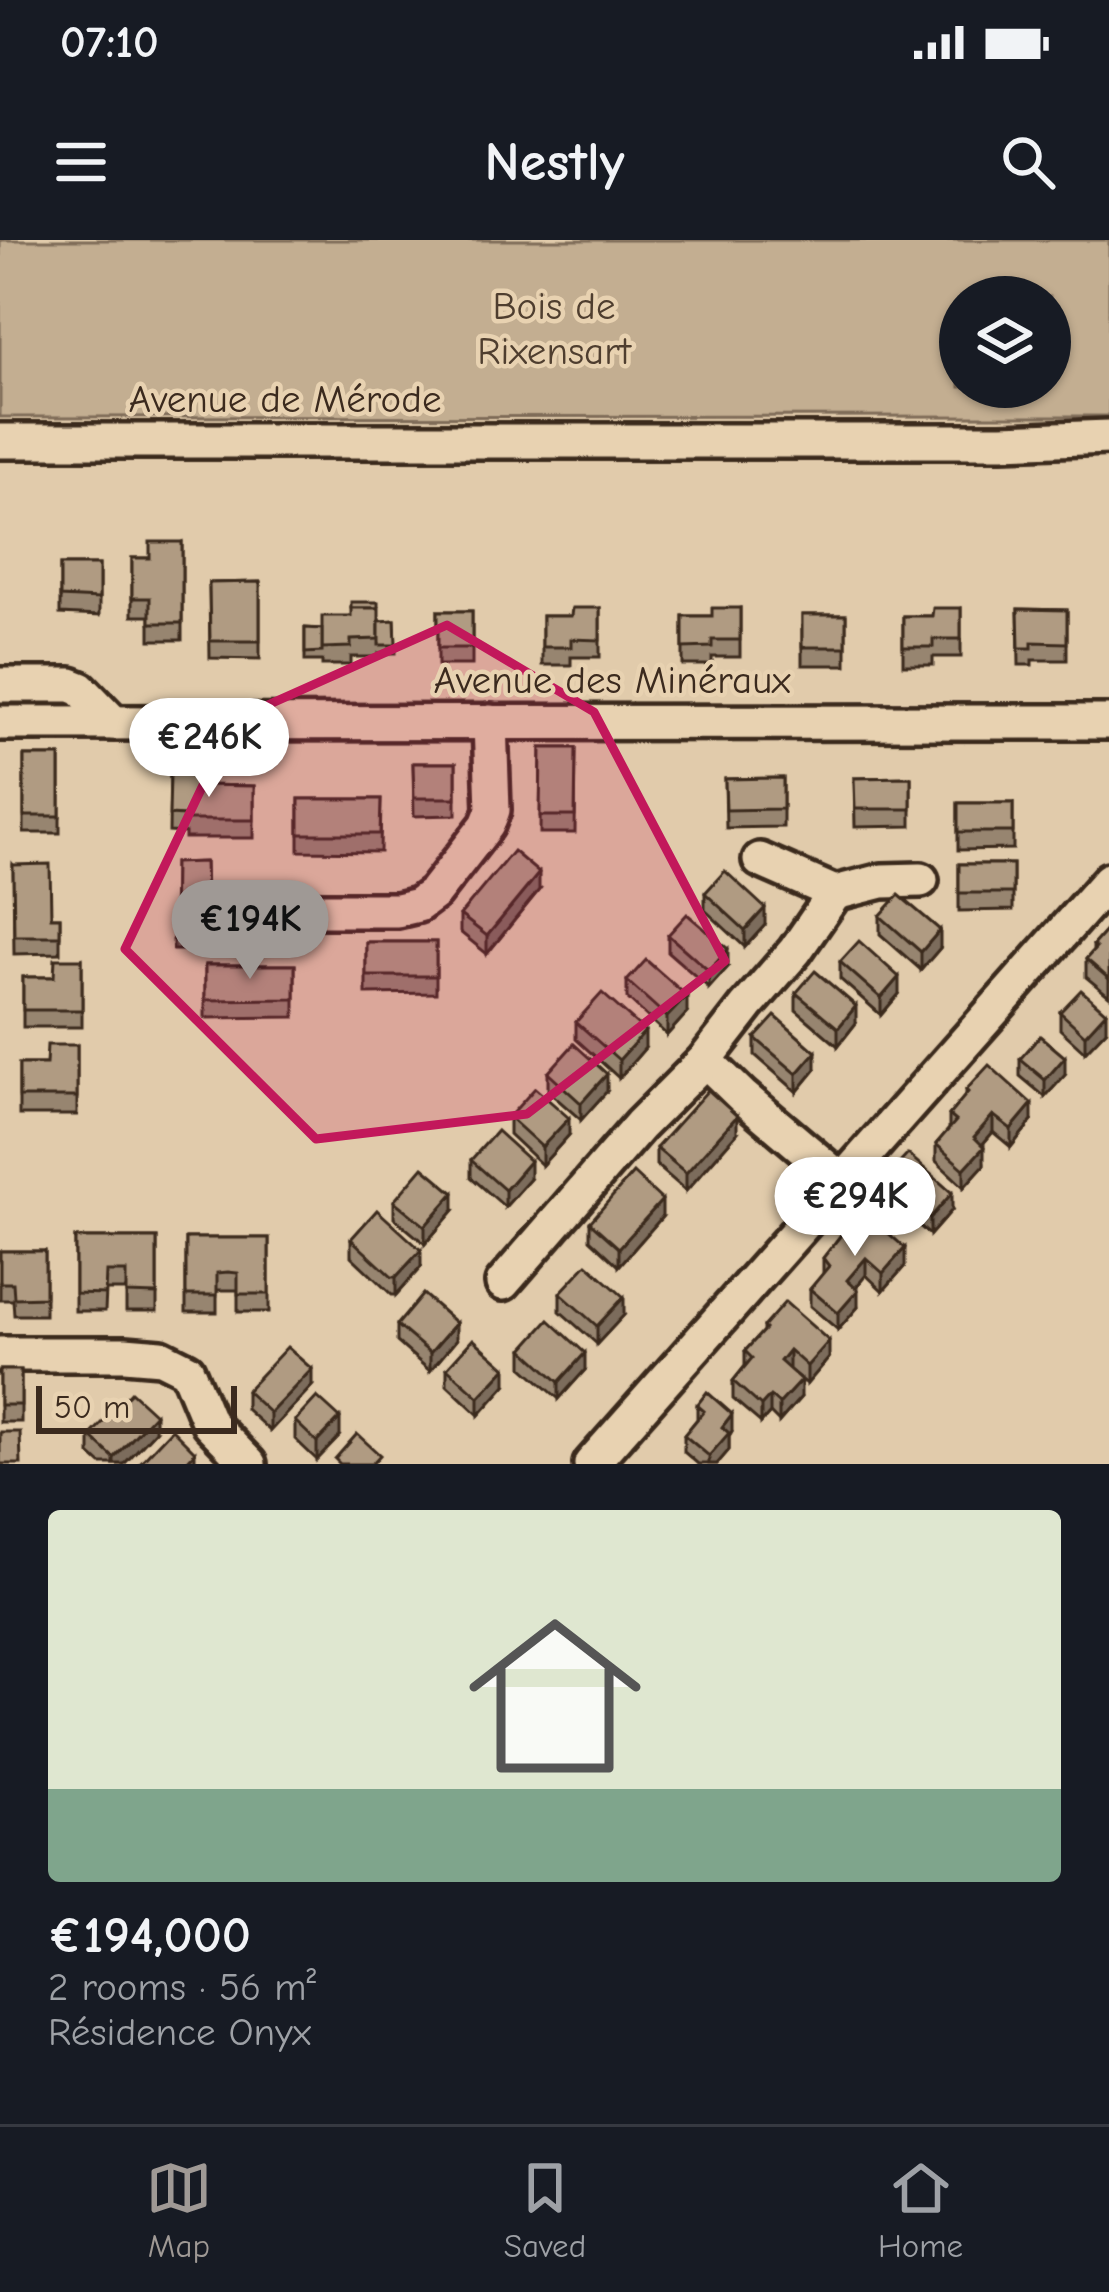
<!DOCTYPE html>
<html lang="en">
<head>
<meta charset="utf-8">
<style>
  body { margin:0; font-family:"Comic Neue",sans-serif; background:#20242c; color:#f1f3f6; height:100vh; display:flex; flex-direction:column; font-size:45px; white-space:nowrap }
  * { box-sizing:border-box; margin:0 }
  p { font-size:39px; color:#9ea1a6 }
  .icon { flex:none; width:66px; height:66px; fill:none; stroke:currentColor; stroke-width:2; stroke-linecap:round; stroke-linejoin:round }
  .map { position:relative; height:1224px; overflow:hidden }
  .sheet { display:flex; flex-direction:column; background:#171b24; flex:1 }
  .sheet>* { flex:none }
  .buttons { position:absolute; left:939px; top:36px; display:grid; gap:24px }
  .buttons a { display:grid; place-items:center; width:132px; height:132px; border-radius:50%; background:#171b24; box-shadow:0 3px 9px #0004; font-size:60px }
  .scale { position:absolute; left:36px; bottom:30px; width:201px; box-sizing:border-box; padding-left:12px; border:6px solid #3b2a1e; border-top:0; font-size:33px; line-height:42px; white-space:nowrap; color:#3b2a1e; -webkit-text-stroke:9px #e8d2b1; paint-order:stroke }
  .price { position:absolute; translate:-50% -102px; padding:0 27px; border-radius:42px; background:#fff; color:#222; font-size:39px; line-height:78px; filter:drop-shadow(0 3px 6px #0008) }
  .price::after { content:''; position:absolute; left:50%; top:72px; width:36px; height:27px; margin-left:-18px; background:inherit; clip-path:polygon(0 0,100% 0,50% 100%) }
  .price.current { background:#9f9995; color:#111 }
  ul { padding:0; list-style:none }
  li { display:grid; align-content:center; gap:24px; height:636px; padding:0 48px }
  li span { display:grid; place-items:center; height:372px; border-radius:12px; color:#555 }
  li>.icon { margin-inline-start:auto }
  span .icon { width:216px; height:216px; fill:#fffc; stroke-width:1 }
  li b { font-size:51px }
  .status { display:flex; justify-content:space-between; align-items:center; height:84px; padding:0 60px; background:#171b24; direction:ltr }
  .status svg { height:33px; fill:currentColor }
  header { display:flex; justify-content:space-between; align-items:center; height:156px; padding:0 48px; background:#171b24; font-size:54px; font-weight:700 }
  .dock { display:flex; justify-content:space-around; align-items:center; height:168px; border-top:3px solid #363941; background:#171b24; font-size:33px; color:#9ea1a6 }
  .dock a { display:grid; justify-items:center; gap:6px }
  .dock .current { color:#9f9995 }
  .map>svg:first-child { display:block }
  .green { fill:#c3ae91; stroke:#7f6c58; stroke-width:3; fill-rule:evenodd }
  .lines { fill:none; stroke-linecap:round; stroke-linejoin:round }
  .minor-casing { stroke:#3b2a1e; stroke-width:42 }
  .minor { stroke:#e8d2b1; stroke-width:33 }
  .wall { fill:#978570; stroke:#3b2a1e; stroke-width:3 }
  .shaded-wall { fill:#7b6c5b; stroke:#3b2a1e; stroke-width:3 }
  .building { fill:#b09b82; stroke:#3b2a1e; stroke-width:3 }
  .marked { fill:#c2185b; fill-opacity:0.2; stroke:#c2185b; stroke-width:9; stroke-linejoin:round }
  .labels { text-anchor:middle; dominant-baseline:central; stroke-width:9; stroke-linejoin:round; paint-order:stroke }
  .park-label { font-size:39px; fill:#4f3e2f; stroke:#e8d2b1 }
  .street-label { font-size:39px; fill:#3b2a1e; stroke:#e8d2b1 }
</style>
</head>
<body>
<div class="status"><b>07:10</b><svg viewBox="0 0 49 12"><path d="M0 12V9h3v3zM5 12V6h3v6zM10 12V3h3v9zM15 12V0h3v12zM26 1h20v11H26zM47 4h2v5h-2z"/></svg></div>
<header><svg class="icon" aria-label="menu" viewBox="0 0 24 24"><path d="M4 6h16M4 12h16M4 18h16"/></svg>Nestly<svg class="icon" aria-label="search" viewBox="0 0 24 24"><circle cx="10" cy="10" r="6"/><path d="M15 15l6 6"/></svg></header>
<div class="map">
<svg width="1109" height="1224" viewBox="0 0 1109 1224">
  <rect width="100%" height="100%" fill="#e1cbab"/>
  <filter id="ink" filterUnits="userSpaceOnUse"><feTurbulence type="fractalNoise" baseFrequency=".00833" numOctaves="2"/><feDisplacementMap in="SourceGraphic" scale="24" xChannelSelector="R" yChannelSelector="G"/><feConvolveMatrix kernelMatrix="1 2 1 2 8 2 1 2 1" color-interpolation-filters="sRGB"/></filter>
  <g filter="url(#ink)">
    <path class="green" d="M0,0H1109V176L0,177ZM960,57H1050V147H960Z"/>
    <g class="lines">
      <g class="minor-casing">
        <g id="minor">
          <path d="M0,201H1002L1109,197"/>
          <path d="M0,445H71L81,449L114,483"/>
          <path d="M0,483L1109,482"/>
          <path d="M760,620L835,653"/>
          <path d="M268,670H397L418,665L434,653L487,585L493,570L490,482"/>
          <path d="M705,820L742,856L841,940"/>
          <path d="M503,1043L640,885L705,820L747,766L795,711L835,653L882,641L921,640"/>
          <path d="M0,1114H125L161,1117L187,1130L209,1183L249,1224"/>
          <path d="M591,1224L1109,640"/>
        </g>
      </g>
      <use href="#minor" class="minor"/>
    </g>
    <g class="wall">
      <path d="M182,302V400H150V376H132V318H150Z"/>
      <path d="M60,325H99V376L60,374Z"/>
      <path d="M260,342V419L210,418L209,343Z"/>
      <path d="M600,368V417H571V425H542V376H571Z"/>
      <path d="M740,368V417H712V425H683V376H712Z"/>
      <path d="M961,368V417H933V425H903V376H932Z"/>
      <path d="M1018,369L1067,370V420H1032V425H1019Z"/>
      <rect x="438" y="371" width="34" height="54"/>
      <rect x="802" y="375" width="44" height="50"/>
      <path d="M395,380L396,413H379V417H351V425H322V421H305V388L322,389Z"/>
      <path d="M541,508H576L575,593H540Z"/>
      <rect x="24" y="516" width="36" height="77"/>
      <path d="M413,523H456V575L414,576Z"/>
      <path d="M170,534L200,545L254,546V598H185V593L169,592Z"/>
      <path d="M911,537V586L855,587L854,538Z"/>
      <path d="M783,538V587L726,588L725,539Z"/>
      <path d="M299,559H381L380,612L299,611Z"/>
      <path d="M958,563H1013V609L958,610Z"/>
      <path d="M205,622L207,710H173L174,623Z"/>
      <path d="M959,624H1013V670L959,671Z"/>
      <path d="M13,625L51,677H60V713L14,714Z"/>
      <path d="M539,650L487,714L460,692V675Z"/>
      <path d="M705,653L765,685L745,707L705,670Z"/>
      <path d="M880,676L940,708L921,730L880,694Z"/>
      <path d="M1109,687V756L1086,737V719L1093,711V705Z"/>
      <path d="M668,695L728,727L709,748L668,712Z"/>
      <path d="M366,702H436V753L366,754Z"/>
      <path d="M82,719V787H23V737H54Z"/>
      <path d="M840,722L899,754L881,775L840,739Z"/>
      <path d="M205,725H295V777L205,778Z"/>
      <path d="M627,741L687,773L667,795L627,758Z"/>
      <path d="M796,753L856,783L838,806L796,770Z"/>
      <path d="M1060,772L1106,790L1085,812L1060,789Z"/>
      <path d="M576,782L645,808L619,838L576,799Z"/>
      <path d="M755,798L816,829L797,852L755,815Z"/>
      <path d="M77,805V875H19V824H46Z"/>
      <path d="M1020,819L1065,835L1045,857L1020,836Z"/>
      <path d="M548,833L607,851L581,880L548,851Z"/>
      <path d="M966,850L1032,881L1011,907L993,892L982,905L984,925L964,947L936,921V904L949,889V875L966,855Z"/>
      <path d="M509,877L569,895L542,925L509,894Z"/>
      <path d="M737,893L686,951L656,925V908Z"/>
      <path d="M471,920L530,939L505,967L471,937Z"/>
      <path d="M885,939L952,970L930,995L912,980L903,990L878,969V952L885,944Z"/>
      <path d="M394,961L454,970L425,1004L394,978Z"/>
      <path d="M861,969L905,1026L883,1051L866,1035L855,1048L858,1067L838,1090L810,1066V1049L823,1034V1018Z"/>
      <path d="M662,977L619,1026L590,999V982Z"/>
      <path d="M75,998H157V1071H126V1050H106L105,1071H75Z"/>
      <path d="M186,998H269V1072H238V1050H217V1072H186Z"/>
      <path d="M351,999L421,1027L396,1055H392L351,1016Z"/>
      <path d="M0,1011H45V1075H14L13,1060H0Z"/>
      <path d="M560,1053L624,1075L597,1104L560,1071Z"/>
      <path d="M397,1085L456,1100L430,1131L397,1102Z"/>
      <path d="M763,1087L829,1118L807,1144L788,1129L801,1157L779,1182L770,1173L761,1183L733,1159V1141L745,1126V1111L763,1091Z"/>
      <path d="M523,1109L585,1130L559,1159L523,1127Z"/>
      <path d="M447,1128L506,1145L479,1175L447,1145Z"/>
      <rect x="0" y="1130" width="21" height="52"/>
      <path d="M312,1146L270,1191L246,1169V1151Z"/>
      <path d="M697,1165L732,1191L729,1196V1210L717,1224H698L684,1212V1195L697,1179Z"/>
      <path d="M295,1181L340,1196L317,1220L295,1199Z"/>
      <path d="M155,1191L124,1224H101L90,1214V1196Z"/>
    </g>
    <g class="shaded-wall">
      <path d="M539,633V650L487,714V696Z"/>
      <path d="M765,668V685L745,707V690Z"/>
      <path d="M940,690V708L921,730V712Z"/>
      <path d="M728,709V727L709,748V731Z"/>
      <path d="M899,737V754L881,775V758Z"/>
      <path d="M687,756V773L667,795V777Z"/>
      <path d="M856,766V783L838,806V788Z"/>
      <path d="M1106,772V790L1085,812V795Z"/>
      <path d="M645,791V808L619,838V820Z"/>
      <path d="M816,812V829L797,852V834Z"/>
      <path d="M1065,817V835L1045,857V840Z"/>
      <path d="M607,834V851L581,880V863Z"/>
      <path d="M1032,864V881L1011,907V889Z"/>
      <path d="M993,875V892L974,914V897Z"/>
      <path d="M737,876V893L686,951V933Z"/>
      <path d="M569,878V895L542,925V907Z"/>
      <path d="M984,907V925L964,947V929Z"/>
      <path d="M530,921V939L505,967V950Z"/>
      <path d="M454,953V970L425,1004V986Z"/>
      <path d="M952,953V970L930,995V978Z"/>
      <path d="M662,960V977L619,1026V1008Z"/>
      <path d="M912,963V980L903,990V973Z"/>
      <path d="M905,1008V1026L883,1051V1033Z"/>
      <path d="M421,1010V1027L396,1055V1037Z"/>
      <path d="M866,1018V1035L847,1058V1040Z"/>
      <path d="M858,1050V1067L838,1090V1073Z"/>
      <path d="M624,1057V1075L597,1104V1086Z"/>
      <path d="M456,1083V1100L430,1131V1113Z"/>
      <path d="M829,1101V1118L807,1144V1126Z"/>
      <path d="M789,1110V1128L780,1138V1121Z"/>
      <path d="M585,1113V1130L559,1159V1142Z"/>
      <path d="M506,1128V1145L479,1175V1157Z"/>
      <path d="M312,1129V1146L270,1191V1173Z"/>
      <path d="M801,1140V1157L779,1182V1164Z"/>
      <path d="M770,1156V1173L761,1183V1166Z"/>
      <path d="M155,1174V1191L124,1224H114V1218Z"/>
      <path d="M732,1174V1191L729,1196V1210L717,1224H709V1216L722,1187Z"/>
      <path d="M340,1178V1196L317,1220V1202Z"/>
      <path d="M195,1212V1224H184Z"/>
    </g>
    <g class="building">
      <path d="M150,302H182V383H150V358H132V318H150Z"/>
      <path d="M60,325H99V359L60,357Z"/>
      <path d="M260,342V401H210L209,343Z"/>
      <rect x="351" y="362" width="27" height="6"/>
      <path d="M351,368H379V399L351,400V407L322,408V376H351Z"/>
      <path d="M572,368H600V400L571,399V407H542V376H571Z"/>
      <path d="M712,368H740V400H712V407L683,408V376H712Z"/>
      <path d="M933,368H961V399H933V407H903V376H932Z"/>
      <path d="M1018,369L1067,370V403L1032,402V408H1019Z"/>
      <rect x="438" y="371" width="34" height="37"/>
      <rect x="802" y="375" width="44" height="32"/>
      <path d="M395,380L396,405H379V381Z"/>
      <path d="M305,388L322,389V412L305,413Z"/>
      <path d="M541,508H576L575,576H540Z"/>
      <rect x="24" y="516" width="36" height="60"/>
      <path d="M413,523H456V558H414Z"/>
      <path d="M170,534H200V545L254,546V580H185V576L169,575Z"/>
      <path d="M911,537V569H855L854,538Z"/>
      <path d="M783,538V569L726,570L725,539Z"/>
      <path d="M299,559H381L380,594H299Z"/>
      <rect x="958" y="563" width="55" height="29"/>
      <path d="M513,611L539,633L487,696L460,675Z"/>
      <path d="M205,622L207,692L173,693L174,623Z"/>
      <path d="M50,624L51,677H60V696H14L13,625Z"/>
      <rect x="959" y="624" width="54" height="29"/>
      <path d="M725,631L765,668L745,690L705,653Z"/>
      <path d="M899,655L940,690L921,712L880,676Z"/>
      <path d="M687,674L728,709L709,731L668,695Z"/>
      <path d="M1109,687V739L1086,719L1096,708L1093,705Z"/>
      <path d="M859,701L899,737L881,758L840,722Z"/>
      <rect x="366" y="702" width="70" height="34"/>
      <path d="M55,719H82V770H23V737H54Z"/>
      <path d="M646,720L687,756L667,777L627,741Z"/>
      <path d="M205,725H295V759L205,760Z"/>
      <path d="M815,731L856,766L838,788L796,753Z"/>
      <path d="M1081,750L1106,772L1085,795L1060,772Z"/>
      <path d="M602,753L645,791L619,820L576,782Z"/>
      <path d="M775,776L816,812L797,834L755,798Z"/>
      <path d="M1040,796L1065,817L1045,840L1020,819Z"/>
      <path d="M574,804L607,834L581,863L548,833Z"/>
      <path d="M47,805H77V857H19V824H46Z"/>
      <path d="M989,825L1032,864L1011,889L993,875L974,897L984,907L964,929L936,904L956,881L949,875L968,852L966,850Z"/>
      <path d="M535,848L569,878L542,907L509,877Z"/>
      <path d="M708,850L737,876L686,933L656,908Z"/>
      <path d="M497,891L530,921L505,950L471,920Z"/>
      <path d="M908,914L952,953L930,978L912,963L903,973L878,952L888,941L885,939Z"/>
      <path d="M423,927L454,953L425,986L394,961Z"/>
      <path d="M633,933L662,960L619,1008L590,982Z"/>
      <path d="M861,969L905,1008L883,1033L866,1018L847,1040L858,1050L838,1073L810,1049L829,1026L823,1018Z"/>
      <path d="M377,970L421,1010L396,1037H392L351,999Z"/>
      <path d="M75,998H157V1054L126,1053V1032H106L105,1054L75,1053Z"/>
      <path d="M186,998H269V1054H238V1033L228,1032L217,1033V1055H186Z"/>
      <path d="M0,1011H45V1057L14,1058L13,1043H0Z"/>
      <path d="M587,1024L624,1057L597,1086L560,1053Z"/>
      <path d="M423,1054L456,1083L430,1113L397,1085Z"/>
      <path d="M785,1062L829,1101L807,1126L789,1110L780,1121L801,1140L779,1164L770,1156L761,1166L733,1141L752,1118L745,1111L765,1089L763,1087Z"/>
      <path d="M549,1080L585,1113L559,1142L523,1109Z"/>
      <path d="M473,1099L506,1128L479,1157L447,1128Z"/>
      <path d="M287,1107L312,1129L270,1173L246,1151Z"/>
      <rect x="0" y="1130" width="21" height="35"/>
      <path d="M131,1152L155,1174L114,1218L90,1196Z"/>
      <path d="M707,1152L732,1174L722,1187L729,1193L709,1216L684,1195L704,1171L697,1165Z"/>
      <path d="M317,1157L340,1178L317,1202L295,1181Z"/>
      <path d="M172,1189L195,1212L184,1224H139Z"/>
      <path d="M0,1192H20L21,1224H0Z"/>
      <path d="M357,1194L380,1215L372,1224H340L335,1219Z"/>
    </g>
  </g>
  <path class="marked" d="M447,385L594,472L725,721L527,874L316,899L125,709L234,480Z"/>
  <g class="labels">
    <g class="park-label">
      <text x="554" y="66">Bois de<tspan x="554" dy="45">Rixensart</tspan></text>
    </g>
    <g class="street-label">
      <text x="285" y="159">Avenue de Mérode</text>
      <text x="612" y="440">Avenue des Minéraux</text>
    </g>
  </g>
</svg>
<div class="buttons">
<a><svg class="icon" aria-label="layers" viewBox="0 0 24 24"><path d="M12 4l9 5-9 5-9-5zM3 14l9 5 9-5"/></svg></a>
</div>
<div class="scale">50 m</div>
<b class="price" style="left:209px;top:560px">€246K</b>
<b class="price current" style="left:250px;top:742px">€194K</b>
<b class="price" style="left:855px;top:1019px">€294K</b>
</div>
<section class="sheet">
<ul>
<li><span style="background:linear-gradient(#dfe7d0 75%,#7fa58c 0)"><svg class="icon" aria-label="home" viewBox="0 0 24 24"><path d="M3 11l9-7 9 7M6 9v11h12V9"/></svg></span><div><b>€194,000</b><p>2 rooms · 56 m²</p><p>Résidence Onyx</p></div></li>
</ul>
</section>
<nav class="dock">
<a class="current"><svg class="icon" aria-label="map" viewBox="0 0 24 24"><path d="M3 6l6-2 6 2 6-2v14l-6 2-6-2-6 2zM9 4v14M15 6v14"/></svg>Map</a>
<a><svg class="icon" aria-label="saved" viewBox="0 0 24 24"><path d="M7 4h10v16l-5-4-5 4z"/></svg>Saved</a>
<a><svg class="icon" aria-label="home" viewBox="0 0 24 24"><path d="M3 11l9-7 9 7M6 9v11h12V9"/></svg>Home</a>
</nav>
</body>
</html>
